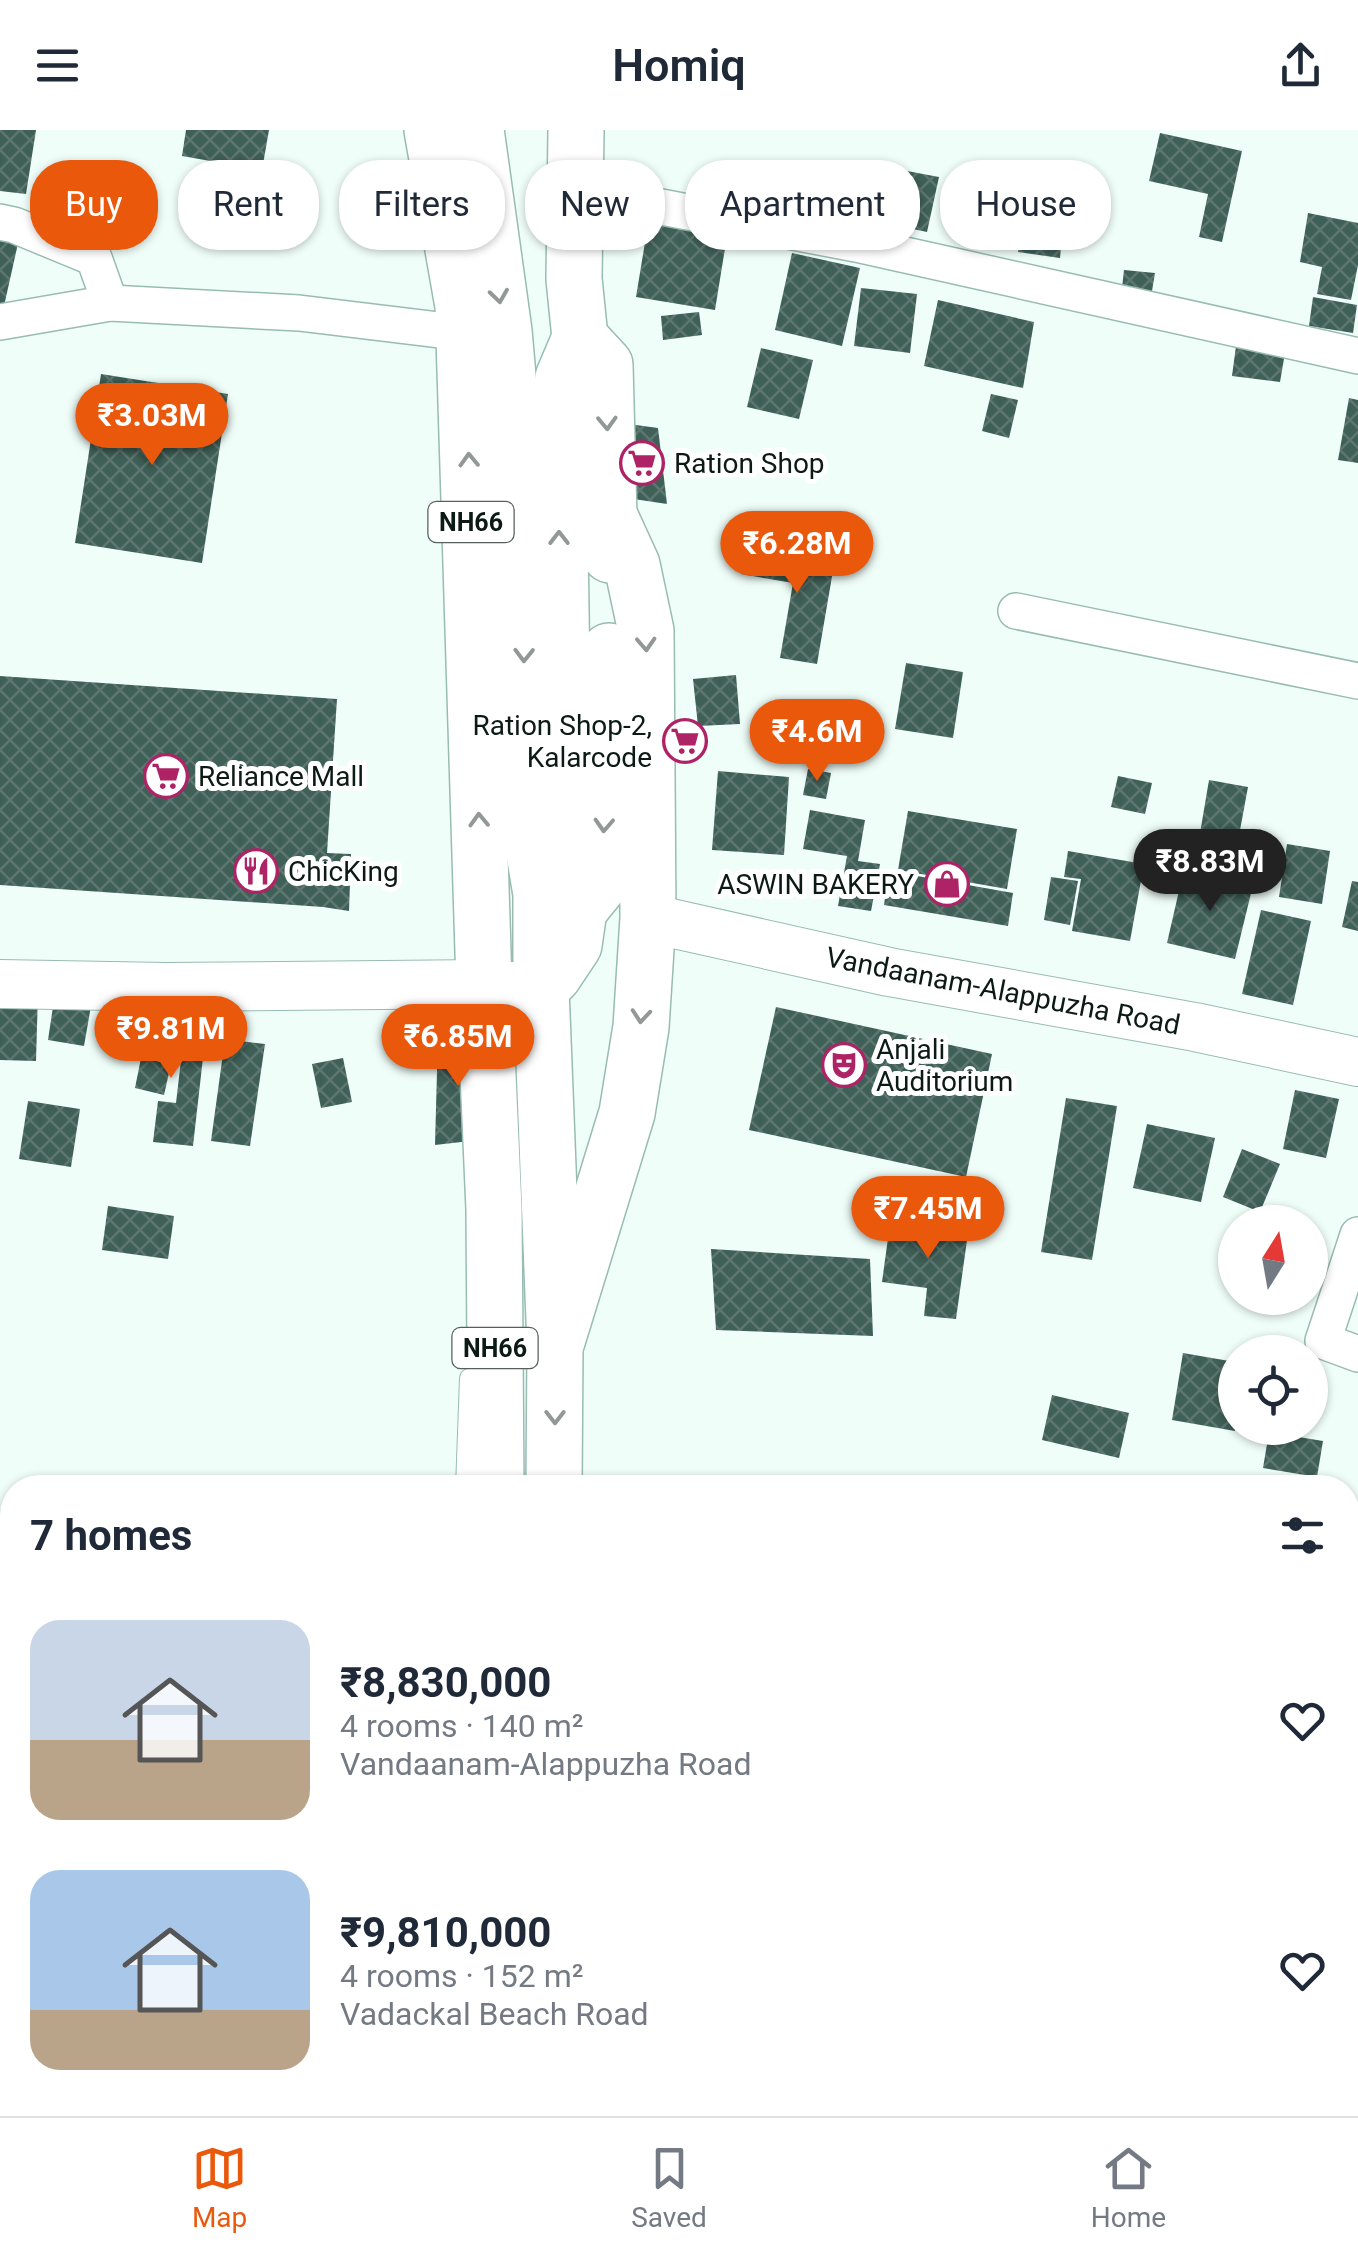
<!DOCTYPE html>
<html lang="en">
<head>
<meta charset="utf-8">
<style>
  body { margin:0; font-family:Roboto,sans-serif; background:#f6f6f7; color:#1f2937; height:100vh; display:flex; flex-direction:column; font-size:38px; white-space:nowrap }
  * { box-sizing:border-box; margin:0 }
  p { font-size:32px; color:#747a83 }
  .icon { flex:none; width:55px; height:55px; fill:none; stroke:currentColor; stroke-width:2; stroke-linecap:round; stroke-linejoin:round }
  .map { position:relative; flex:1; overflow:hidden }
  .drawer { position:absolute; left:0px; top:1345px; width:1360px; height:642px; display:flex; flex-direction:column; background:#fff; border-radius:40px 40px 0 0; box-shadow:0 2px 8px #0004 }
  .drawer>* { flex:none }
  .guide { position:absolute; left:30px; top:30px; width:1300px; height:90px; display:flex; gap:20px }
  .needle { width:65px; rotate:11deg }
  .tools { position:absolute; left:1218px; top:1075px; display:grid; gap:20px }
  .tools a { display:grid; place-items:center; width:110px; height:110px; border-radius:50%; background:#fff; box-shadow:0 2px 8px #0004; font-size:50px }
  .price { position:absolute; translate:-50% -85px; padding:0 22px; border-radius:35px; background:#ea580c; color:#fff; font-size:32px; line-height:65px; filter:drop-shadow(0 2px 5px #0008) }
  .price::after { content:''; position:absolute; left:50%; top:60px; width:30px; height:22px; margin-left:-15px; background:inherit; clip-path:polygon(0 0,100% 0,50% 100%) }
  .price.active { background:#222; color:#fff }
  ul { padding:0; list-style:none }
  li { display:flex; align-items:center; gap:30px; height:250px; padding:0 30px }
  li span { display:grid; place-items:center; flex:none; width:280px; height:200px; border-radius:30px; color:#555 }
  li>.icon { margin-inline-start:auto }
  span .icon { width:120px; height:120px; fill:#fffc; stroke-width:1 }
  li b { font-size:42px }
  h2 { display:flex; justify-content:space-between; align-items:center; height:120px; padding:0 30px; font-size:42px }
  .pill { padding:0 35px; border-radius:40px; background:#fff; box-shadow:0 2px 8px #0004; font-size:35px; line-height:90px }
  .pill.active { background:#ea580c; color:#fff }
  header { display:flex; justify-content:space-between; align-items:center; height:130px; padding:0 30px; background:#fff; font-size:45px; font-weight:600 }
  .menu { display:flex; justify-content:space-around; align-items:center; height:140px; border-top:2px solid #e0e1e3; background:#fff; font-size:28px; color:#747a83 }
  .menu a { display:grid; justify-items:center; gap:5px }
  .menu .active { color:#ea580c }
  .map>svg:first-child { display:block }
  .building { fill:url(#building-cross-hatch) }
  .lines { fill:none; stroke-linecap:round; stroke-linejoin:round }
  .lane-casing { stroke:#98bcb2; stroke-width:20 }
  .street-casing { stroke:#98bcb2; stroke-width:38 }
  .secondary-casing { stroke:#98bcb2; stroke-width:50 }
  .primary-casing { stroke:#98bcb2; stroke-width:58 }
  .highway-casing { stroke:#98bcb2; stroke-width:58 }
  .lane { stroke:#fff; stroke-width:18 }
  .street { stroke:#fff; stroke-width:35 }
  .secondary { stroke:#fff; stroke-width:48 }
  .primary { stroke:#fff; stroke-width:55 }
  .highway { stroke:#fff; stroke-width:55 }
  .oneway { stroke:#929896 }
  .labels { text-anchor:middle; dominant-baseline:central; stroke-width:10; stroke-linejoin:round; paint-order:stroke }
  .shield { fill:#fff; stroke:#555f5c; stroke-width:2.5 }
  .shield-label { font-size:25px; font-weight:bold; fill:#0c1a16 }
  .poi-label { font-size:28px; fill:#0c1a16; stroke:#fff; text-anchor:start }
  .street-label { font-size:28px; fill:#0c1a16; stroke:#fff }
</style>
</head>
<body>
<header><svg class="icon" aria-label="menu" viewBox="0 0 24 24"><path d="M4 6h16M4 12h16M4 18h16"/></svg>Homiq<svg class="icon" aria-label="share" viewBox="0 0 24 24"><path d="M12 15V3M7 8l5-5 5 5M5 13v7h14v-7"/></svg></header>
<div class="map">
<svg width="1358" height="1986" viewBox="0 0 1358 1986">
  <defs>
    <pattern id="building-cross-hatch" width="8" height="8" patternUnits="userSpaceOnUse" patternTransform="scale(2.5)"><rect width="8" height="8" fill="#3f6057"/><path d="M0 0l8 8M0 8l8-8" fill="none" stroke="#5d7670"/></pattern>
  </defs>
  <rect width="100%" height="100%" fill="#f0fefa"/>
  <g class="building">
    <path d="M0,0H36L26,64L0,61Z"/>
    <path d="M186,0H269L262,40L182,26Z"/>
    <path d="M1160,3L1242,21L1222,112L1199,107L1208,64L1149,51Z"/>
    <path d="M891,38L939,47L927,102L880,92Z"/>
    <path d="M1308,83L1358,93V135L1351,170L1317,164L1322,137L1300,132Z"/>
    <path d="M649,88L728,100L715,180L636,167Z"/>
    <path d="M1022,91L1063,96L1060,128L1018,122Z"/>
    <path d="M0,105L19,109L2,185L0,184Z"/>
    <path d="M792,123L860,138L842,216L775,200Z"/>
    <path d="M1124,140L1155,143L1152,161L1122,158Z"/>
    <path d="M861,158L917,164L910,223L854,216Z"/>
    <path d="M1313,167L1357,175L1353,203L1309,196Z"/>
    <path d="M938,170L1034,192L1023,258L924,236Z"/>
    <path d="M699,182L702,205L663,210L661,186Z"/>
    <path d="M1236,216L1285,223L1280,252L1232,246Z"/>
    <path d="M761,218L813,230L799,289L747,277Z"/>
    <path d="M101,244L228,264L202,433L75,413Z"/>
    <path d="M991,264L1018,270L1009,308L982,301Z"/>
    <path d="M1349,268L1358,270V333L1338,330Z"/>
    <path d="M614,292L658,298L667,374L627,368Z"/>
    <path d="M746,415L835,429L817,534L780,528L793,453L741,444Z"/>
    <path d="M906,533L963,542L953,608L895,599Z"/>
    <path d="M736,545L740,594L698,596L693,549Z"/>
    <path d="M0,546L337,569L327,723L351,724L349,781L323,777L0,755Z"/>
    <path d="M808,639L831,643L826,669L803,665Z"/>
    <path d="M718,641L789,647L784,725L712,720Z"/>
    <path d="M1118,646L1152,653L1145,684L1111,677Z"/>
    <path d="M1209,650L1248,657L1235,727L1197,721Z"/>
    <path d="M810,680L865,690L858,731L880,734L871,781L838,776L847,726L803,719Z"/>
    <path d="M908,681L1017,699L1007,759L898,740Z"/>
    <path d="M1287,714L1330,721L1322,774L1279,767Z"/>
    <path d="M1068,721L1144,734L1130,811L1072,801L1081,749L1064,747Z"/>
    <path d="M1184,739L1253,755L1235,829L1167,813Z"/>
    <path d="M889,741L1013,763L1008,796L884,775Z"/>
    <path d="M1051,747L1078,751L1070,795L1044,790Z"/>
    <path d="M1352,751L1358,752V801L1342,797Z"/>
    <path d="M1261,780L1311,791L1293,875L1242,864Z"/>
    <path d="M0,862L38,863L36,931L0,930Z"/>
    <path d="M54,870L91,876L84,916L48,910Z"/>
    <path d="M776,877L992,924L966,1047L749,1000Z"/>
    <path d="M117,900L205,910L193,1016L153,1012L158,971L176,973L181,930L114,923Z"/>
    <path d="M438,904L483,909L479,1010L435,1015Z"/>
    <path d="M225,909L265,914L250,1016L211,1011Z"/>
    <path d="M141,928L171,934L164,965L135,958Z"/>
    <path d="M343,928L352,972L321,978L312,934Z"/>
    <path d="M1295,960L1339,969L1326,1028L1283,1019Z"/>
    <path d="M1066,968L1117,976L1092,1130L1041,1122Z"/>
    <path d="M28,971L80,979L71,1037L19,1029Z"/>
    <path d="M1147,994L1215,1008L1201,1072L1133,1058Z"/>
    <path d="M1242,1019L1280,1034L1260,1082L1223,1067Z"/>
    <path d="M108,1076L174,1086L168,1129L102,1120Z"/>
    <path d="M891,1086L969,1096L956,1189L924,1186L927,1158L882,1152Z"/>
    <path d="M711,1119L870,1129L873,1206L716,1200Z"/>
    <path d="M1183,1223L1235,1232V1301L1172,1290Z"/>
    <path d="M1052,1265L1129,1283L1119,1328L1042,1310Z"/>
    <path d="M1269,1302L1323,1311L1317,1347L1263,1338Z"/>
    <path d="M150,1975H214L212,1986H149Z"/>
    <path d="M674,1975H696L695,1986H673Z"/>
    <path d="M708,1975H775V1986H709Z"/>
    <path d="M982,1975H1040L1065,1980V1986H981Z"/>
  </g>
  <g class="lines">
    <g class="lane-casing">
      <path id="lane" d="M465,1358L469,1248"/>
    </g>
    <g class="street-casing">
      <g id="street">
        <path d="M577,61L856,114L1358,226"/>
        <path d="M0,92L14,95L94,128L110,173"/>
        <path d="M0,192L110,173L299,183L464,203"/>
        <path d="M1016,481L1358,551"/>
        <path d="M1358,1105L1323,1211L1358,1224"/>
        <path d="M0,1427L12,1428"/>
        <path d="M1348,1903H1358"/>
        <path d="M1316,1986V1975"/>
      </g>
    </g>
    <g class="secondary-casing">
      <g id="secondary">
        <path d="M648,788L889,842L1195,897L1358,932"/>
        <path d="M0,854L166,857L484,854L521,857"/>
      </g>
    </g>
    <g class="primary-casing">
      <g id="primary">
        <path d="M580,208L605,235L610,425"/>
        <path d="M579,780L601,753L609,615V521"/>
        <path d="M541,858L554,845L574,815L579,780L560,751L562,549L559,340L563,248L580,208L574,149L576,0"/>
        <path d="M557,1211L627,983L641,897L648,788L646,501L632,435L610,387"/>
      </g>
    </g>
    <g class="highway-casing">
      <g id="highway">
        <path d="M432,0L463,176L484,854L494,1079L496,1358"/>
        <path d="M476,0L504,201L525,438L523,658L541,764V858L555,1216L554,1358"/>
        <path d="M489,1986V1975"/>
        <path d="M556,1986L557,1975"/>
      </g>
    </g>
    <use href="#lane" class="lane"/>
    <use href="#street" class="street"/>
    <use href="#secondary" class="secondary"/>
    <use href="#primary" class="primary"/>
    <use href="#highway" class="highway"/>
  </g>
  <defs><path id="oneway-chevron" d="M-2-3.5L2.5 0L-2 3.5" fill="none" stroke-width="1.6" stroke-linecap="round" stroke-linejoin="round" transform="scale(2.5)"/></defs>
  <g class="oneway">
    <use href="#oneway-chevron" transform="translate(499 166) rotate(82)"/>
    <use href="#oneway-chevron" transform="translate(607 293) rotate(88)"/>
    <use href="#oneway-chevron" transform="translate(469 330) rotate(-92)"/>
    <use href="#oneway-chevron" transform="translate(559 408) rotate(-90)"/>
    <use href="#oneway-chevron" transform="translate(646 514) rotate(87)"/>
    <use href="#oneway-chevron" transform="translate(524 525) rotate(91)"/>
    <use href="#oneway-chevron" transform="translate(479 690) rotate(-92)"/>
    <use href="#oneway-chevron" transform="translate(604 695) rotate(93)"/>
    <use href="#oneway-chevron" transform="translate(641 886) rotate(95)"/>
    <use href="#oneway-chevron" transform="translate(555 1287) rotate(90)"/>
  </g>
  <defs>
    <g id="supermarket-ring" transform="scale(2.25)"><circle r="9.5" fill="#fff" stroke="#ad2365" stroke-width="1.5"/><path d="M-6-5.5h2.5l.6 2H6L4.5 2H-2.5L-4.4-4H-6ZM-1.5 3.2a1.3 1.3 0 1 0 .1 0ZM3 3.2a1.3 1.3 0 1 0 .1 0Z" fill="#ad2365"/></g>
    <g id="restaurant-ring" transform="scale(2.25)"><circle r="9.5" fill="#fff" stroke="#ad2365" stroke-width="1.5"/><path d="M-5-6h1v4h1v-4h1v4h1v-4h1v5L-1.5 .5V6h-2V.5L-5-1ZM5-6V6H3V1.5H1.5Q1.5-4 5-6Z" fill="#ad2365"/></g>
    <g id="shop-ring" transform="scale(2.25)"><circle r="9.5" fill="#fff" stroke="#ad2365" stroke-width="1.5"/><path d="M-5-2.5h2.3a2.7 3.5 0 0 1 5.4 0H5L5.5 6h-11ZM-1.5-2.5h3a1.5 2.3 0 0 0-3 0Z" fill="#ad2365"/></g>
    <g id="theatre-ring" transform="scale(2.25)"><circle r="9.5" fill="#fff" stroke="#ad2365" stroke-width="1.5"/><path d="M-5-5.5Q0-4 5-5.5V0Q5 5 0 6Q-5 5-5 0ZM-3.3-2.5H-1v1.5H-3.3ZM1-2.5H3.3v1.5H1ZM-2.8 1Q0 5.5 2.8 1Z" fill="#ad2365"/></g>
  </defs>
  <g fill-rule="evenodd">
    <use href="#supermarket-ring" x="642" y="333"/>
    <use href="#supermarket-ring" x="685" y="611"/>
    <use href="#supermarket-ring" x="166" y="646"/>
    <use href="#restaurant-ring" x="256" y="741"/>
    <use href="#shop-ring" x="947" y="754"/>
    <use href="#theatre-ring" x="844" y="935"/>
  </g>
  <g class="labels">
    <g class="shield">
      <rect x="428.5" y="372" width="85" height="40" rx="8"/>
      <rect x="452.5" y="1198" width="85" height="40" rx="8"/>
    </g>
    <g class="shield-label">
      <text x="471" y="392">NH66</text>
      <text x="495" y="1218">NH66</text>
    </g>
    <g class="poi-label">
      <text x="674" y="333">Ration Shop</text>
      <text x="652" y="595" text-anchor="end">Ration Shop-2,<tspan x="652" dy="32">Kalarcode</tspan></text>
      <text x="198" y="646">Reliance Mall</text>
      <text x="288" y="741">ChicKing</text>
      <text x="914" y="754" text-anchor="end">ASWIN BAKERY</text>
      <text x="876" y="919">Anjali<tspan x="876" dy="32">Auditorium</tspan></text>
    </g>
    <g class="street-label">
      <text transform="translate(1003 861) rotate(11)">Vandaanam-Alappuzha Road</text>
    </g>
  </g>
</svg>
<div class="tools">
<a><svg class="needle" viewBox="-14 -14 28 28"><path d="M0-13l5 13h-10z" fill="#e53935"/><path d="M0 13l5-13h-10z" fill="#747a83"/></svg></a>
<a><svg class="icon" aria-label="locate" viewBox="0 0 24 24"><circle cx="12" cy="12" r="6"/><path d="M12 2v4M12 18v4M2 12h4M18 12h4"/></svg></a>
</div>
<b class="price" style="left:152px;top:338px">₹3.03M</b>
<b class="price" style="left:797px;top:466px">₹6.28M</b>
<b class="price" style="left:817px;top:654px">₹4.6M</b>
<b class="price active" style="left:1210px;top:784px">₹8.83M</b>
<b class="price" style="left:171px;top:951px">₹9.81M</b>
<b class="price" style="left:458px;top:959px">₹6.85M</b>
<b class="price" style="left:928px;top:1131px">₹7.45M</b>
<div class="guide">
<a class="pill active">Buy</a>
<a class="pill">Rent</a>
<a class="pill">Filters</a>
<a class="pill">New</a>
<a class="pill">Apartment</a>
<a class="pill">House</a>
</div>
<section class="drawer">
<h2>7 homes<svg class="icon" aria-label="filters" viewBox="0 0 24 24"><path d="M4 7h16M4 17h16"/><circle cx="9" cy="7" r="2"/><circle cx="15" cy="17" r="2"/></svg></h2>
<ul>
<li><span style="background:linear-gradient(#c9d6e8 60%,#b9a48a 0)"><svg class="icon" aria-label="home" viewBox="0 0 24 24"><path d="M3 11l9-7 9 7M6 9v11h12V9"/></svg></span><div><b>₹8,830,000</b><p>4 rooms · 140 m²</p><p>Vandaanam-Alappuzha Road</p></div><svg class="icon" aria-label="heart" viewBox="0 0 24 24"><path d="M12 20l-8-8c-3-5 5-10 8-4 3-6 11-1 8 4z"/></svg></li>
<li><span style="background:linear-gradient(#a9c7e8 70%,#b9a48a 0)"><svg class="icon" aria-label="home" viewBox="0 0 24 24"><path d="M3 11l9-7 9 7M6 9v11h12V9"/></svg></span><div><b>₹9,810,000</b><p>4 rooms · 152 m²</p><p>Vadackal Beach Road</p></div><svg class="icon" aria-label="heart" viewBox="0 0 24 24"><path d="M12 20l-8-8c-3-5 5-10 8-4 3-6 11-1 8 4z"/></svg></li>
</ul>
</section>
</div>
<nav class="menu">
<a class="active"><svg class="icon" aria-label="map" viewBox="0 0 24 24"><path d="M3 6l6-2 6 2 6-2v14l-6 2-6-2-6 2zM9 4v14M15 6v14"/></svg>Map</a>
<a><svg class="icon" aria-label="saved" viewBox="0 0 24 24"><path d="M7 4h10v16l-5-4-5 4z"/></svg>Saved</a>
<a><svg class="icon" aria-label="home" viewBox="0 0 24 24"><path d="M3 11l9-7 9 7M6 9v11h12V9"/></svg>Home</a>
</nav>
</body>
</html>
